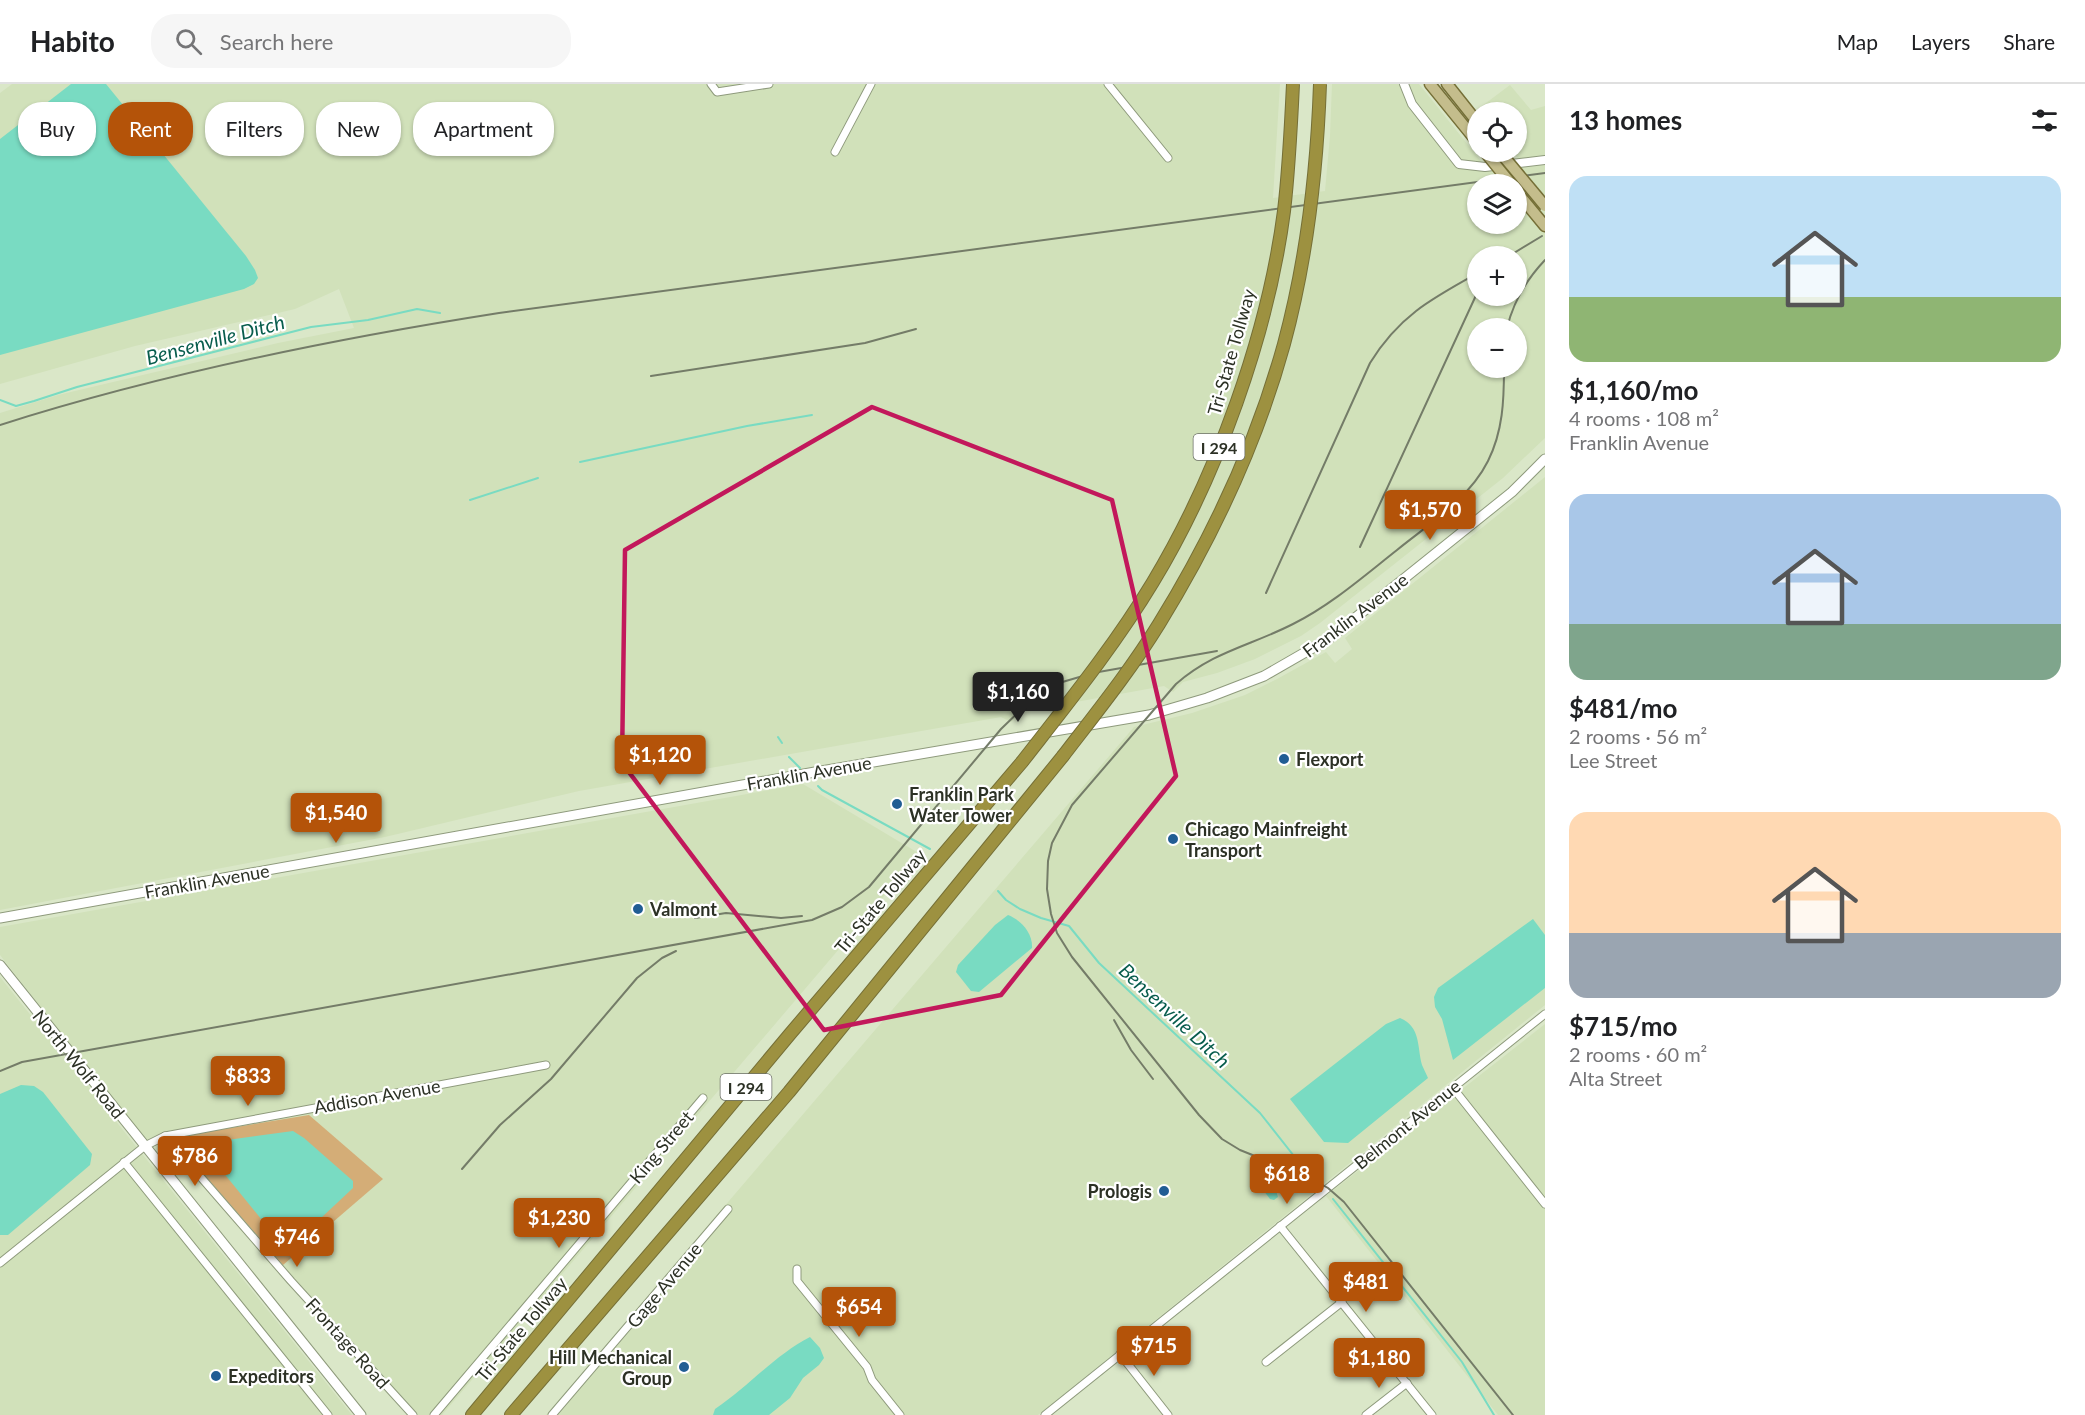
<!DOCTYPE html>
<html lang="en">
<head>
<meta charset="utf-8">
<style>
  body { margin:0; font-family:Lato,sans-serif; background:#f6f6f6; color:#202124; height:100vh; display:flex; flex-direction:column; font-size:22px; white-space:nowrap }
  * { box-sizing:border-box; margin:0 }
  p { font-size:20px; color:#757577 }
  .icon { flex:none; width:33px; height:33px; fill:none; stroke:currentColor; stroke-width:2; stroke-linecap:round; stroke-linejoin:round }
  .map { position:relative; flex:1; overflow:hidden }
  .details { display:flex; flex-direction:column; background:#fff; width:540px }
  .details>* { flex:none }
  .top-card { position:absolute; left:18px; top:18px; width:570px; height:54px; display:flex; gap:12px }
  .tools { position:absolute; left:1467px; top:18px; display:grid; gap:12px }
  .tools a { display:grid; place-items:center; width:60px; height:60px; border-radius:50%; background:#fff; box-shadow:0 2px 4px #0004; font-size:30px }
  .price { position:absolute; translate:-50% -51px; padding:0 14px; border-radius:6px; background:#b45309; color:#fff; font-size:20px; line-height:39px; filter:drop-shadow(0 2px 3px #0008) }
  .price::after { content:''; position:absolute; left:50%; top:36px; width:18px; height:14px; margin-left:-9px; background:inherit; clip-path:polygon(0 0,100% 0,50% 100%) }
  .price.selected { background:#222; color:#fff }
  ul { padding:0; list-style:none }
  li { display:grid; align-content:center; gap:12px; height:318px; padding:0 24px }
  li span { display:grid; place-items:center; height:186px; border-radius:18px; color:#555 }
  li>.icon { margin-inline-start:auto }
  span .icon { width:108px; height:108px; fill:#fffc; stroke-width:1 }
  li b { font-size:26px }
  h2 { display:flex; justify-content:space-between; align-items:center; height:72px; padding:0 24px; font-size:26px }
  .pill { padding:0 21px; border-radius:24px; background:#fff; box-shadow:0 2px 4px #0004; font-size:21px; line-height:54px }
  .pill.selected { background:#b45309; color:#fff }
  header { display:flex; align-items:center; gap:36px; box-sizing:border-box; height:84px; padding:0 30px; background:#fff; border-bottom:2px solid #e0e0e0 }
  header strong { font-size:28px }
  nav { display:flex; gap:33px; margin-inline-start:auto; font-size:21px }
  .search { width:420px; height:54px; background:#f6f6f6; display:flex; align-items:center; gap:15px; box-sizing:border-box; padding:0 21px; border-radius:24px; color:#757577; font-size:22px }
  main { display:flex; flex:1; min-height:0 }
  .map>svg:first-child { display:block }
  .built { fill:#d1e1ba; fill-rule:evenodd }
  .green { fill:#d4ad77 }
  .water { fill:#79dbc2 }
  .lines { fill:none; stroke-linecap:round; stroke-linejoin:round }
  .stream { stroke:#79dbc2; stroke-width:2 }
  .minor-casing { stroke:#8e9a7c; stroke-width:9 }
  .tertiary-casing { stroke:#8e9a7c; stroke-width:10 }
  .secondary-casing { stroke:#8e9a7c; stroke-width:11 }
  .primary-casing { stroke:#756f37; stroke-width:13 }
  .motorway-casing { stroke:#756f37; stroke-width:14 }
  .minor { stroke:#fff; stroke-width:7 }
  .tertiary { stroke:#fff; stroke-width:8 }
  .secondary { stroke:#fff; stroke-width:9 }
  .primary { stroke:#c4bd8c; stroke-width:10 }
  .motorway { stroke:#9d9140; stroke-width:12 }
  .rail { stroke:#747c68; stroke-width:2 }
  .primary-bridge-casing { stroke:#756f37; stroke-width:13; stroke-linecap:butt }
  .motorway-bridge-casing { stroke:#756f37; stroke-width:14; stroke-linecap:butt }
  .primary-bridge { stroke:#c4bd8c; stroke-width:10 }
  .motorway-bridge { stroke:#9d9140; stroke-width:12 }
  .marked { fill:none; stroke:#c2185b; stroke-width:4.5; stroke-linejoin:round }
  .poi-dot { fill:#215d94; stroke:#fff; stroke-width:2 }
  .labels { text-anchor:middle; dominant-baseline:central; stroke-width:4.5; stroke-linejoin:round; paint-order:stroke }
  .shield { fill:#fff; stroke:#6b6f66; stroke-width:1.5 }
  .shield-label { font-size:16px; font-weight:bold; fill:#2c3125 }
  .street-label { font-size:18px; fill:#2c3125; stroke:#fff }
  .poi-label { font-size:18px; font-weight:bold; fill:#2c3125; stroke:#fff; text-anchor:start }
  .water-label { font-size:20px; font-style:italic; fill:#085d4d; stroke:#fff }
</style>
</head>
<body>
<header>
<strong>Habito</strong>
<div class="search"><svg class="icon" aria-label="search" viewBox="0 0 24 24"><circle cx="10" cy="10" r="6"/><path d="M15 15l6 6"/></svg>Search here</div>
<nav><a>Map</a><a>Layers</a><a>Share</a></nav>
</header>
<main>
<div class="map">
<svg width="1545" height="1331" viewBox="0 0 1545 1331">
  <rect width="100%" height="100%" fill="#dae7c8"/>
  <g class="built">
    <path d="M12,0H1280L1273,114L1325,107L1330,52L1332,0H1419L1489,87L1545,81V354L1503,394L1320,539L1301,552L1255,575L1217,589L1183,598L1173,608L1164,602L1021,628L1011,638L1001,633L579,707L385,753L0,826V329L58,311L278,259L354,244L339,205L295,225L135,262L0,300V9ZM1478,100H1516V140H1478ZM1478,172H1516V212H1478ZM1478,244H1516V284H1478Z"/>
    <path d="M1510,1L1531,26L1545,22V74L1521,78L1513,68H1516V28H1481L1478,25Z"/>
    <path d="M1545,393V921L1038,1331H546L1134,643L1192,629L1245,611L1277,595L1326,568L1335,579L1352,565L1345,554Z"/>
    <path d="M803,700L920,770L442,1331H410L186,1070L181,1056L171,1046L145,1057L0,871V843Z"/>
    <path d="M0,893L352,1331H0Z"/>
    <path d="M1545,940V1331H1498L1326,1112Z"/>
  </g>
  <path class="green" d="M309,1031L383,1095L283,1181L186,1070L182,1056L193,1050Z"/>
  <g class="water">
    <path d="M71,0H106L246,172L255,186L258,194L254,200L244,205L0,271V55Z"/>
    <path d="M1008,831C1021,836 1033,849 1032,864L979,908L971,907L956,888L958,881L995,841Z"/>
    <path d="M1533,835L1545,851V904L1453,976L1442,935L1435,923L1434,913L1438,904Z"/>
    <path d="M1400,934C1421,943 1417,962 1422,981C1424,985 1426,990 1428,994L1348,1059L1324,1058L1290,1015L1386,940Z"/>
    <path d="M21,1001L34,1002L43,1008L92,1070L90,1081L8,1151H0V1010Z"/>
    <path d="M293,1047L304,1054L353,1097V1104L290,1163H284L209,1071L208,1064L213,1058Z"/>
    <path d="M1259,1084C1268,1091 1275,1102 1278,1113L1274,1116L1270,1115L1251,1090L1254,1085Z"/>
    <path d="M810,1253L820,1264L824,1274L819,1281L803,1294L790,1314L769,1331H713L715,1325C748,1303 775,1271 810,1253Z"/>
  </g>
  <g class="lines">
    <g class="stream">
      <path d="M0,316L16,322L34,317L77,303L311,243L368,236L417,225L440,229"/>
      <path d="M580,378L747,342L812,331"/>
      <path d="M470,416L538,394"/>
      <path d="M778,653L782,659"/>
      <path d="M789,673L800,684"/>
      <path d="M818,702L822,706L930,765"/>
      <path d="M998,807L1006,816L1020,825L1041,834L1069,842L1099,879L1260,1029L1305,1086L1321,1093"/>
      <path d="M1333,1115L1462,1278L1494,1331"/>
    </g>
    <g class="minor-casing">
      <g id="minor">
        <path d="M711,0L717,8L769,0"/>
        <path d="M1108,0L1168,74"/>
        <path d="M835,68L871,0"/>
        <path d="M1453,1004L1545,1120"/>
        <path d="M165,1052L291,1197L413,1331"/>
        <path d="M124,1078L328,1331"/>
        <path d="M1280,1142L1432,1331"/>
        <path d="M0,1179L145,1062L165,1052L546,981"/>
        <path d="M797,1185V1197L867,1283L872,1296L900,1331"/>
        <path d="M1120,1270L1168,1331"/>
        <path d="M1266,1278L1342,1218"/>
        <path d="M434,1331L703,1014"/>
        <path d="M552,1331L728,1125"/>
        <path d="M1045,1331L1545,930"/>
        <path d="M1366,1331L1407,1299"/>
      </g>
    </g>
    <g class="tertiary-casing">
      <path id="tertiary" d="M1404,0L1412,20L1459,80L1485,83L1545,76"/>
    </g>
    <g class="secondary-casing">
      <g id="secondary">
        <path d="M0,834L815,688L1149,631L1207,614L1264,592L1330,554L1512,408L1545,375"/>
        <path d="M0,881L361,1331"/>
      </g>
    </g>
    <g class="primary-casing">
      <g id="primary">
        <path d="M1430,0L1478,59"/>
        <path d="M1447,0L1478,39"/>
        <path d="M1516,107L1545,142"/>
      </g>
    </g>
    <g class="motorway-casing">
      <g id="motorway">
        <path d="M472,1331L790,950L1022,678"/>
        <path d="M511,1331L789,1008L1063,672"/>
      </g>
    </g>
    <use href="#minor" class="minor"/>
    <use href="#tertiary" class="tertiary"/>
    <use href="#secondary" class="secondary"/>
    <use href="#primary" class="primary"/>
    <use href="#motorway" class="motorway"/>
    <g class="rail">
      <path d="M1509,172L1542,152"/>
      <path d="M1507,244C1513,219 1527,195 1545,176"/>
      <path d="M1504,284C1504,316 1503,347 1488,377C1469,415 1429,440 1397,466C1364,492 1331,521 1293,540C1250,562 1214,567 1176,600L1072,721L1052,759L1048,777L1047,805L1051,830L1057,849L1072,873L1199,1031L1222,1055L1240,1066L1310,1094L1328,1104L1344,1118L1513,1331"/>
      <path d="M651,292L865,259L916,245"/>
      <path d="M0,341C160,290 333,255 499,229L1545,89"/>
      <path d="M1360,463L1478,207"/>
      <path d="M1266,509L1370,279C1399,232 1431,215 1478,189"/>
      <path d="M695,834L726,829L781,834L802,832"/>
      <path d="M1114,936L1131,966L1153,995"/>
      <path d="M0,987L22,978L812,836L842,823L869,803L1001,645L1032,615L1059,599L1093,589L1217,567"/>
      <path d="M462,1085L500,1041L551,995L637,894L662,874L676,867"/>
    </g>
    <g class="primary-bridge-casing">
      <g id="primary-bridge">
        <path d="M1485,68L1511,100"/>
        <path d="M1500,68L1545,122"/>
      </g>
    </g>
    <g class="motorway-bridge-casing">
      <g id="motorway-bridge">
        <path d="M1063,672C1096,629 1130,587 1159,540C1212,454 1257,358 1284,260C1307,175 1317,87 1320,0"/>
        <path d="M1022,678C1068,619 1115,561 1153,498C1217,392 1268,250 1284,127C1289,85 1291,42 1293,0"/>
      </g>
    </g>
    <use href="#primary-bridge" class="primary-bridge"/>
    <use href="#motorway-bridge" class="motorway-bridge"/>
  </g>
  <path class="marked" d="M872,323L1112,416L1176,692L1001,911L824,946L622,679L625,466Z"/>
  <g class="poi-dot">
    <circle cx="1284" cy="675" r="6"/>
    <circle cx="897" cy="720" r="6"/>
    <circle cx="1173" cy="755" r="6"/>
    <circle cx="638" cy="825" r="6"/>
    <circle cx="1164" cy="1107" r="6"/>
    <circle cx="684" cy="1283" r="6"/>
    <circle cx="216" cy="1292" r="6"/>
  </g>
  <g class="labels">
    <g class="shield">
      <rect x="1193.5" y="350" width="51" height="26" rx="4.5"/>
      <rect x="720.5" y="990" width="51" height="26" rx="4.5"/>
    </g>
    <g class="shield-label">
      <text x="1219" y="363">I 294</text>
      <text x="746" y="1003">I 294</text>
    </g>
    <g class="street-label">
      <text transform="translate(1231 268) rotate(-74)">Tri-State Tollway</text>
      <text transform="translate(1355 531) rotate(-37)">Franklin Avenue</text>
      <text transform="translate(809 689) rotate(-10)">Franklin Avenue</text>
      <text transform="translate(207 797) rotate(-10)">Franklin Avenue</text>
      <text transform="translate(880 817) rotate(-50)">Tri-State Tollway</text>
      <text transform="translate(79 980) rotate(51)">North Wolf Road</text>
      <text transform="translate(377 1012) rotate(-10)">Addison Avenue</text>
      <text transform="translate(1407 1040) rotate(-39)">Belmont Avenue</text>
      <text transform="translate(661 1063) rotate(-50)">King Street</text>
      <text transform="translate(664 1201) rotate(-50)">Gage Avenue</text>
      <text transform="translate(521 1245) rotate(-50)">Tri-State Tollway</text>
      <text transform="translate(348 1259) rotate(48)">Frontage Road</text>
    </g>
    <g class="poi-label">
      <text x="1296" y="675">Flexport</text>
      <text x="909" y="710">Franklin Park<tspan x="909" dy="21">Water Tower</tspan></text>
      <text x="1185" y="745">Chicago Mainfreight<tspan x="1185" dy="21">Transport</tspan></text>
      <text x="650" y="825">Valmont</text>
      <text x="1152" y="1107" text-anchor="end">Prologis</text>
      <text x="672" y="1273" text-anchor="end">Hill Mechanical<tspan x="672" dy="21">Group</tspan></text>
      <text x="228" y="1292">Expeditors</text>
    </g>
    <g class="water-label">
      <text transform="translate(215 255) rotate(-15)">Bensenville Ditch</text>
      <text transform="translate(1175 931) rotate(43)">Bensenville Ditch</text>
    </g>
  </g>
</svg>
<div class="tools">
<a><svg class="icon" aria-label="locate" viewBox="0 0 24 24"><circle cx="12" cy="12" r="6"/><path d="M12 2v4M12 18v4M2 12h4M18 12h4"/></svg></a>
<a><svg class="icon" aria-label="layers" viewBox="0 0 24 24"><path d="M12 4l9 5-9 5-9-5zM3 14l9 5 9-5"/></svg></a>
<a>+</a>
<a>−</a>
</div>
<b class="price" style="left:1430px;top:457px">$1,570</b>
<b class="price selected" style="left:1018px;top:639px">$1,160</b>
<b class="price" style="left:660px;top:702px">$1,120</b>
<b class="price" style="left:336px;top:760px">$1,540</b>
<b class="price" style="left:248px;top:1023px">$833</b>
<b class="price" style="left:195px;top:1103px">$786</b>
<b class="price" style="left:1287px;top:1121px">$618</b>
<b class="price" style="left:559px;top:1165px">$1,230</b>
<b class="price" style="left:297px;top:1184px">$746</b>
<b class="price" style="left:1366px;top:1229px">$481</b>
<b class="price" style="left:859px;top:1254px">$654</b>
<b class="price" style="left:1154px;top:1293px">$715</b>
<b class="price" style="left:1379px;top:1305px">$1,180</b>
<div class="top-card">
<a class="pill">Buy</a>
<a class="pill selected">Rent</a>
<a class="pill">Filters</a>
<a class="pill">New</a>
<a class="pill">Apartment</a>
</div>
</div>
<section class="details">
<h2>13 homes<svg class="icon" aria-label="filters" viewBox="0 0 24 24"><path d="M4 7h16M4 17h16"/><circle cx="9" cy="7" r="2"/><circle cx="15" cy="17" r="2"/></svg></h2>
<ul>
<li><span style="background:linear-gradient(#bfe0f5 65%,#8fb573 0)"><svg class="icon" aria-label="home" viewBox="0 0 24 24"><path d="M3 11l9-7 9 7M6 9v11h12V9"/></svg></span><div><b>$1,160/mo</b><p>4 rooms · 108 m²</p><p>Franklin Avenue</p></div></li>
<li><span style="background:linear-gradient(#a9c7e8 70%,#7fa58c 0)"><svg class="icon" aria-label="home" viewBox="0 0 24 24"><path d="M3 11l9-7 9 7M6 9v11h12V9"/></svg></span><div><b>$481/mo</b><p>2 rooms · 56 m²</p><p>Lee Street</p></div></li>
<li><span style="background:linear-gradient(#ffd9b3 65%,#9aa5b1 0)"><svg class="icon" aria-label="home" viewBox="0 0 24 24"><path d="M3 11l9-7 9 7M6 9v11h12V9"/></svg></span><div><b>$715/mo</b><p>2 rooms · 60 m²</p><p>Alta Street</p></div></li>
</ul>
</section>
</main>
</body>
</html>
